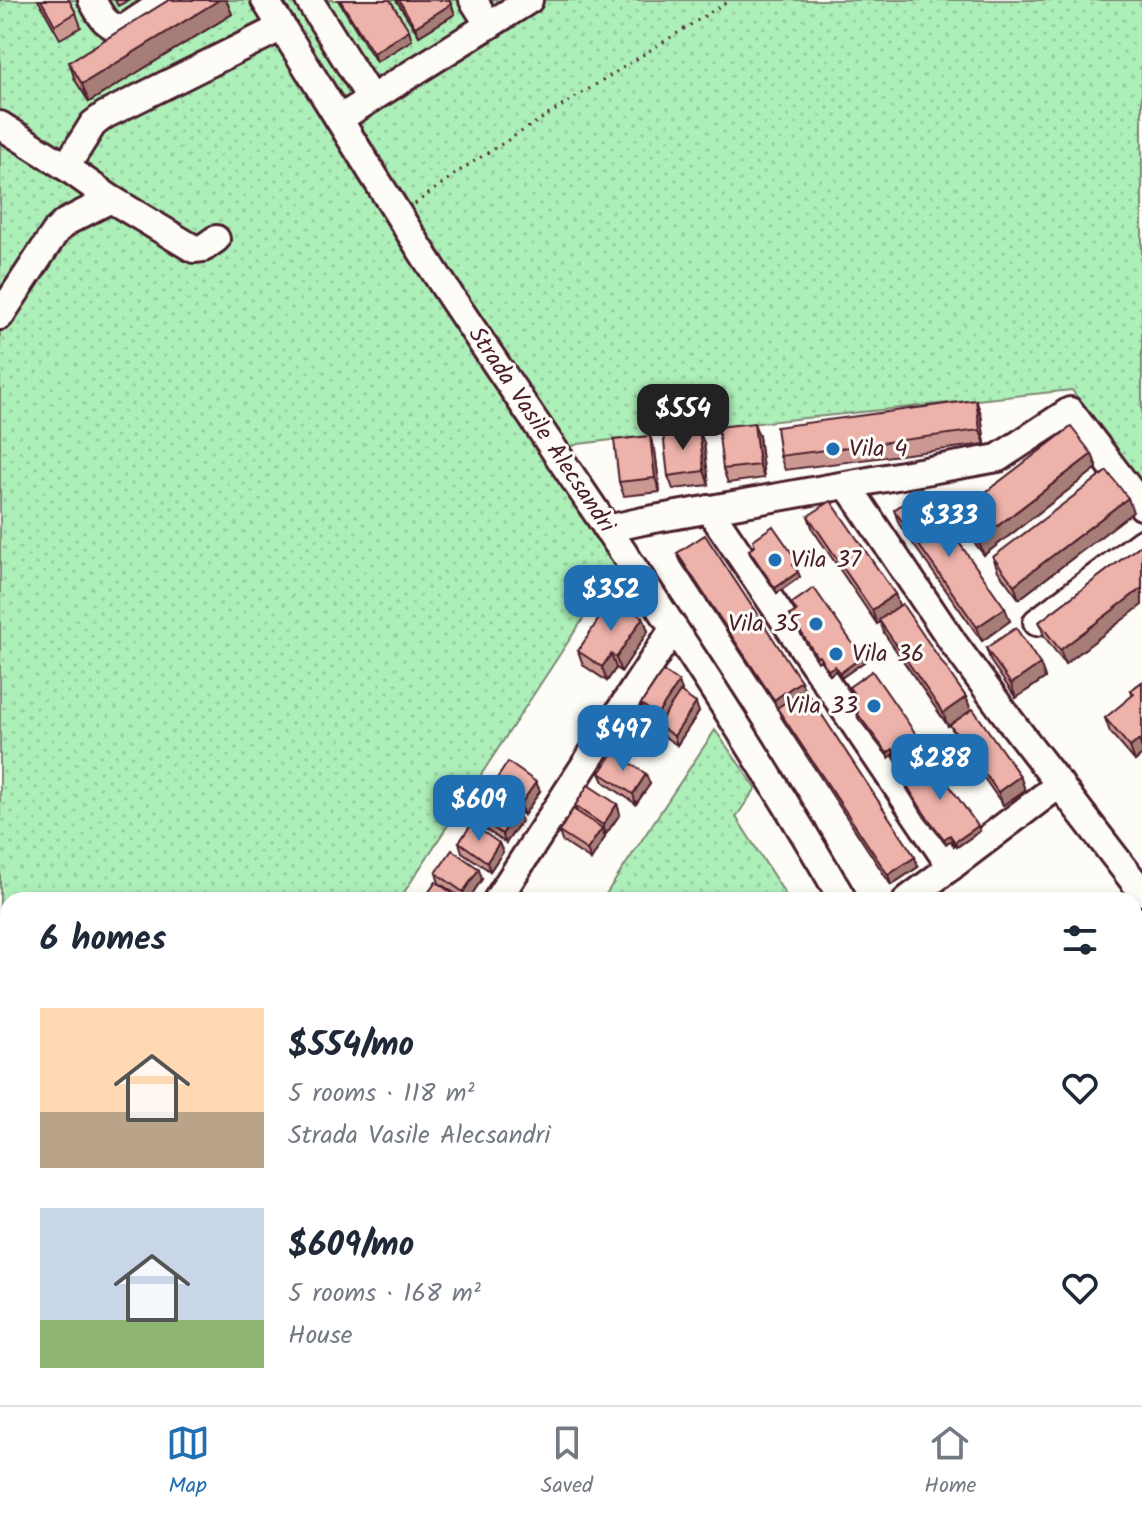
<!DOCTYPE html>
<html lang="en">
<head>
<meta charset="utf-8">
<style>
  body { margin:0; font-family:Kalam,sans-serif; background:#f2f2f3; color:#1f2937; height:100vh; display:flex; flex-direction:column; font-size:30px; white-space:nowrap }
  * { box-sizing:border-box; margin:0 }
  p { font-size:26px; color:#747a83 }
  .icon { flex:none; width:44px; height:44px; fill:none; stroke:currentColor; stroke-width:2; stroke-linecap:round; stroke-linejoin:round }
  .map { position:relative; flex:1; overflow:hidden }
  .panel { position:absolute; left:0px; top:892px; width:1142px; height:514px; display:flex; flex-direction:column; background:#fff; border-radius:24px 24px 0 0; box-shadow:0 4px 12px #0003 }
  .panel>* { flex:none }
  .price { position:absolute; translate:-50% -68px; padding:0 18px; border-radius:16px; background:#1f6fb2; color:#fff; font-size:26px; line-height:52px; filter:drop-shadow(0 2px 4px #0008) }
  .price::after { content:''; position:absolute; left:50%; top:48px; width:24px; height:18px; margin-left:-12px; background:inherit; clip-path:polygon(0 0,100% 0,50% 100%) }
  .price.selected { background:#222; color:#fff }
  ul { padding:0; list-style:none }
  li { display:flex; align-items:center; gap:24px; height:200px; padding:0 40px }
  li span { display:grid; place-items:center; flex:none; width:224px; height:160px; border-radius:0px; color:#555 }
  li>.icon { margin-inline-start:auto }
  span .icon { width:96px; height:96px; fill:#fffc; stroke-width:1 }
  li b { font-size:34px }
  h2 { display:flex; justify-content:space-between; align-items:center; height:96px; padding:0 40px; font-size:34px }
  .menu { display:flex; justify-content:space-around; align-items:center; height:112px; border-top:2px solid #e0e1e3; background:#fff; font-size:22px; color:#747a83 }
  .menu a { display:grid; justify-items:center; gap:4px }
  .menu .selected { color:#1f6fb2 }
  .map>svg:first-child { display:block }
  .grass { fill:url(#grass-dots); stroke:#7c8772; stroke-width:2 }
  .water { fill:#87d1e7; stroke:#6f8a9c; stroke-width:2 }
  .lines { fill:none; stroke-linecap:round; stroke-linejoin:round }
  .minor-casing { stroke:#4a1f2b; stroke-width:32 }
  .path { stroke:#4a1f2b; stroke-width:3; stroke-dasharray:2 6; stroke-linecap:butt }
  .minor { stroke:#fdfcf7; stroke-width:26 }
  .wall { fill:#cc9992; stroke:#4a1f2b; stroke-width:2 }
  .shaded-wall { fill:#a67d77; stroke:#4a1f2b; stroke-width:2 }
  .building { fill:#edb2aa; stroke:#4a1f2b; stroke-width:2 }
  .poi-dot { fill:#1f6fb2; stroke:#fdfcf7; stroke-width:3 }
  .labels { text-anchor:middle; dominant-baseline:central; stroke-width:6; stroke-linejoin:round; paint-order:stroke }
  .street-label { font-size:24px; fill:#4a1f2b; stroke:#fdfcf7 }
  .poi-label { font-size:24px; fill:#4a1f2b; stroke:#fdfcf7; text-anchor:start }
</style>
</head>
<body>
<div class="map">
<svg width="1142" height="1405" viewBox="0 0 1142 1405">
  <defs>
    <pattern id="grass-dots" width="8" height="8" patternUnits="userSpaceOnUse" patternTransform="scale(2)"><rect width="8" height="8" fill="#adefb9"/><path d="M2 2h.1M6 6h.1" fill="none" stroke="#96cc9f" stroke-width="1.8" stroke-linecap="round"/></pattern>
  </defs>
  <rect width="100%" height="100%" fill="#fdfcf7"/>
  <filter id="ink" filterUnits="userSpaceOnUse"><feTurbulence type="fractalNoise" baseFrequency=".0125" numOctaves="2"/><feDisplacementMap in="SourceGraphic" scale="16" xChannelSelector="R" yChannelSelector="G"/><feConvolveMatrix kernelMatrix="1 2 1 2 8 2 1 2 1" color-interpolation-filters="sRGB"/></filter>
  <g filter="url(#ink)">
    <g class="grass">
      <path d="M0,0H1142V490L1072,390L767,422L578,444L545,457L617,567L399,900H8V1398H585L581,1405H0Z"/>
      <path d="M715,730L756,788L736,817L789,900H602Z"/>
    </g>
    <path class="water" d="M1142,1075V1177L1140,1188L1142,1220V1346L1134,1351V1093Z"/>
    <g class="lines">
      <g class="minor-casing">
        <g id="minor">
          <path d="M92,0C100,14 105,27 123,29L167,0"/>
          <path d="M265,0C327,99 387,199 451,297C584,496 723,692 843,900"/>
          <path d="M309,0L371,99"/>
          <path d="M473,0L489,25"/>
          <path d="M339,119L529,0"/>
          <path d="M0,125L66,167"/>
          <path d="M111,199L66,167L93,124L105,115L282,27"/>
          <path d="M0,316L56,231L66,222L111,199L194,249L203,248L216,239"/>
          <path d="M847,485L954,644L1012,723L1142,892"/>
          <path d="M709,509L951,867"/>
          <path d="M607,529L643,521L998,458L1070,411L1142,506"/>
          <path d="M1037,622L1142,543"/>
          <path d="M497,900L673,629"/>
          <path d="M907,900L1060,784"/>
          <path d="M691,1398L701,1405"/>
          <path d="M1074,1398L1076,1405"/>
          <path d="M751,1405L756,1398"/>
        </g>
      </g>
      <g class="path">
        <path d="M415,204L462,169L730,0"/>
        <path d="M969,1405L974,1398"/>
      </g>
      <use href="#minor" class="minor"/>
    </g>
    <g class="wall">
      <path d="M38,0H69L76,13L81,27L60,39Z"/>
      <path d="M115,0H129L118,6Z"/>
      <path d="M169,0H226L232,14L89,102L75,80L69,62Z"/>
      <path d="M338,0H390L412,40L376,62Z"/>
      <path d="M396,0H449L455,14L419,36Z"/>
      <path d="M976,400L981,414L985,444L785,470L780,456Z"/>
      <path d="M759,436L764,478L728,483L723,469Z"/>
      <path d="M704,443L709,485L673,489L668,476Z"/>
      <path d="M655,450L660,492L624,496L619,482Z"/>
      <path d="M1092,454L1097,468L984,555L962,527L957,514Z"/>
      <path d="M894,510L1010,621L982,641L899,524Z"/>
      <path d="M1133,512L1019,599L998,571L993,557Z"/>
      <path d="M808,516L895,594L899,606L966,697L971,710L1020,776L1025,790L1003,805L956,738L950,725L954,722L948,726L884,633L880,622L877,624L813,530Z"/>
      <path d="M1142,544L1065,664L1044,636L1039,622Z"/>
      <path d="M749,550L798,562L799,566L796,569L800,577L777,593L750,554Z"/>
      <path d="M677,553L804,690L918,867L891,885L781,717L778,709L681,562Z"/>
      <path d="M791,604L862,657L864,662L841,678L836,670L830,675L820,660L818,662L792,620L790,615L795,612Z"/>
      <path d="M643,617L648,631L621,672L616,668L607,681L583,665L578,651Z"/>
      <path d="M986,648L1040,664L1045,678L1016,698L991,662Z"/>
      <path d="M679,682L682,691L681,693L699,712L677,745L662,735L658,725L659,724L644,713L641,704Z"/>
      <path d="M1142,682V755L1135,761L1110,732L1105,718L1133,696L1131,690Z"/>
      <path d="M849,687L920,740L922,744L900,760L894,753L889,758L858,718L857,713L848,698L853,694Z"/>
      <path d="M600,773L650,784L636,804L604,782Z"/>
      <path d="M907,773L980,831L957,847L952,840L946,844L925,818L907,789L906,784L911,781Z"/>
      <path d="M492,786L540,791L524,815L495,795Z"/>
      <path d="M617,804L620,814L606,834L604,833L605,837L591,860L562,841L559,832L577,811L575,806Z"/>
      <path d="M475,815L521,821L506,843L478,824Z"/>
      <path d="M459,842L503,852L490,871L462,852Z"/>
      <path d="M436,873L482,879L468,900H465L439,883Z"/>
      <path d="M710,1398H728L723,1405H720Z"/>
      <path d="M878,1398H960L962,1404L961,1405H885L879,1401Z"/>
    </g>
    <g class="shaded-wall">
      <path d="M219,0H226L232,14L89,102L82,84Z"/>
      <path d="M451,4L455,14L419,36L415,27Z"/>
      <path d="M409,30L412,40L376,62L373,53Z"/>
      <path d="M976,400L981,414L985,444L980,430Z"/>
      <path d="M754,423L759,436L764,478L759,465Z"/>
      <path d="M699,429L704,443L709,485L704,471Z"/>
      <path d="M650,436L655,450L660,492L655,478Z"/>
      <path d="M1092,454L1097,468L984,555L978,541Z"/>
      <path d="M1128,498L1133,512L1019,599L1014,585Z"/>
      <path d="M798,572L800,577L777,593L775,588Z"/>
      <path d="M1142,588V605L1065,664L1060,650Z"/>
      <path d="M895,594L900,608L877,624L872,610Z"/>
      <path d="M1005,608L1010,621L982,641L977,627Z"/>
      <path d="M643,617L648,631L621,672L616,658Z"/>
      <path d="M611,654L616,668L607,681L602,667Z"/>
      <path d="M862,657L864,662L841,678L840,673Z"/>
      <path d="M1040,664L1045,678L1016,698L1011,684Z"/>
      <path d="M835,666L836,670L830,675L828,670Z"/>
      <path d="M801,681L805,691L777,709L774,700Z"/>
      <path d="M679,682L682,691L660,724L657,715Z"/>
      <path d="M966,697L971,711L948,726L943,713Z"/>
      <path d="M696,703L699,712L677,745L674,736Z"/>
      <path d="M920,740L922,744L900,760L898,756Z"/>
      <path d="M1139,740L1142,749V755L1135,761L1130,747Z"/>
      <path d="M893,749L894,753L889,758L887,753Z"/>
      <path d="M646,774L650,784L636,804L633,794Z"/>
      <path d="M1020,776L1025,790L1003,805L998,792Z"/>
      <path d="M536,782L540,791L524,815L520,805Z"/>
      <path d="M617,804L620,814L606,834L603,825Z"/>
      <path d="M518,812L521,821L506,843L502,834Z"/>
      <path d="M978,826L980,831L957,847L955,842Z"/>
      <path d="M602,828L605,837L591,860L587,850Z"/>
      <path d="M950,835L952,840L946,844L944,839Z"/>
      <path d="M499,843L503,852L490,871L487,862Z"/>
      <path d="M915,857L918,867L891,885L888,875Z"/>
      <path d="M479,869L482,879L468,900H466L463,892Z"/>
      <path d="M655,1398H665L660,1405H650Z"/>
      <path d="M719,1398H728L723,1405H722Z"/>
      <path d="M891,1398H901L894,1402L895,1405H890L889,1401Z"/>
      <path d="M956,1398H960L962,1404L961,1405H951Z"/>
      <path d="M1022,1398H1036L1031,1405H1017Z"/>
    </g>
    <g class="building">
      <path d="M41,0H69L76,13L55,25Z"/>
      <path d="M169,0H219L82,84L69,62Z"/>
      <path d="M340,0H390L409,30L373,53Z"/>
      <path d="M399,0H449L451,4L415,27Z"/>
      <path d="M976,400L980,430L780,456L776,427Z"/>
      <path d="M754,423L759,465L723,469L718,427Z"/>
      <path d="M1071,427L1092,454L978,541L957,514Z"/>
      <path d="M699,429L704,471L668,476L663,433Z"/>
      <path d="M650,436L655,478L619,482L614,440Z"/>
      <path d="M1107,471L1128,498L1014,585L993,557Z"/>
      <path d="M922,490L1005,608L977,627L894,510Z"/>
      <path d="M831,501L895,594L872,610L808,516Z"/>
      <path d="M773,526L798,562L793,565L798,572L775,588L749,550L755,546L753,540Z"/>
      <path d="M705,535L801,681L774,700L677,553Z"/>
      <path d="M1142,544V588L1060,650L1039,622Z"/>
      <path d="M814,588L862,657L840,673L835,666L828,670L819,656L817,657L790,615L797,611L791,604Z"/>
      <path d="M613,597L643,617L616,658L611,654L602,667L578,651Z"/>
      <path d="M902,604L966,697L943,713L879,620Z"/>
      <path d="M1016,628L1040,664L1011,684L986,648Z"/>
      <path d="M663,671L679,682L657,715L641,704Z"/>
      <path d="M872,671L920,740L898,756L893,749L887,753L857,713L858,712L848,698L854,694L849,687Z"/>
      <path d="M1142,682V744L1139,740L1130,747L1105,718L1134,694L1131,690Z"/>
      <path d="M805,689L915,857L888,875L777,708Z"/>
      <path d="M680,692L696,703L674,736L658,725Z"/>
      <path d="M973,709L1020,776L998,792L950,725Z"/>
      <path d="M614,752L646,774L633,794L600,773Z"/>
      <path d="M929,757L978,826L955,842L950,835L944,839L924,813L906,784L912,780L907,773Z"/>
      <path d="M508,762L536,782L520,805L492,786Z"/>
      <path d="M588,785L617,804L603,825L575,806Z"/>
      <path d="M490,793L518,812L502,834L475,815Z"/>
      <path d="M573,809L602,828L587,850L559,832Z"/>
      <path d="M472,824L499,843L487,862L459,842Z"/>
      <path d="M452,850L479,869L463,892L436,873Z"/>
      <path d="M436,882L462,900H423Z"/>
      <path d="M618,1398H655L650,1405H614Z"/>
      <path d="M898,1398H956L951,1405H898L894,1402Z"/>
      <path d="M974,1398H1022L1017,1405H969Z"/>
      <path d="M777,1400L784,1405H773Z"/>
    </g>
  </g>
  <g class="poi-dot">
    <circle cx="833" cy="449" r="8"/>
    <circle cx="775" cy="560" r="8"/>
    <circle cx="816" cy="624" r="8"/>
    <circle cx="836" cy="654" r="8"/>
    <circle cx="874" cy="706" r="8"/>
  </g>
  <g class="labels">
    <g class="street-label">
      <text transform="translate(541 430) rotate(56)">Strada Vasile Alecsandri</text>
    </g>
    <g class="poi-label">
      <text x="849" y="449">Vila 4</text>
      <text x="791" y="560">Vila 37</text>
      <text x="800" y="624" text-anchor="end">Vila 35</text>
      <text x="852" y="654">Vila 36</text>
      <text x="858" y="706" text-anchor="end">Vila 33</text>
    </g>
  </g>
</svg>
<b class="price selected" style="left:683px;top:452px">$554</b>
<b class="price" style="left:949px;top:559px">$333</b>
<b class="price" style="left:611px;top:633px">$352</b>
<b class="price" style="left:623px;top:773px">$497</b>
<b class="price" style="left:940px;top:802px">$288</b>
<b class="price" style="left:479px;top:843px">$609</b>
<section class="panel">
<h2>6 homes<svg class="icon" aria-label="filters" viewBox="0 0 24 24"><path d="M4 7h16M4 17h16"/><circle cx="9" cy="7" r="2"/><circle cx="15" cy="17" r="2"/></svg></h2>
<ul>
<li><span style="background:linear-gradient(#ffd9b3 65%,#b9a48a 0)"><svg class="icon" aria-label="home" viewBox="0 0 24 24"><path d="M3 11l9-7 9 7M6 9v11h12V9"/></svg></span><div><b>$554/mo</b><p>5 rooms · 118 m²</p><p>Strada Vasile Alecsandri</p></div><svg class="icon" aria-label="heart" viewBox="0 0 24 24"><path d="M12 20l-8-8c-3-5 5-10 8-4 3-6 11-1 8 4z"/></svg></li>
<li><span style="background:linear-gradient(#c9d6e8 70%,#8fb573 0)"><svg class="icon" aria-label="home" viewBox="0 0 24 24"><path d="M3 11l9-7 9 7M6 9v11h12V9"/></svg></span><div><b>$609/mo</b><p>5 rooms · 168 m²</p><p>House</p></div><svg class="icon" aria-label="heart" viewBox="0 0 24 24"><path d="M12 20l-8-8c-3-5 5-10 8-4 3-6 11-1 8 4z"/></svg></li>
</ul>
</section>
</div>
<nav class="menu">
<a class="selected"><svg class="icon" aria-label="map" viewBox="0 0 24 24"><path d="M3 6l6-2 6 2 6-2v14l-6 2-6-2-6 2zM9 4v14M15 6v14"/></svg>Map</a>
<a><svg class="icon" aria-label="saved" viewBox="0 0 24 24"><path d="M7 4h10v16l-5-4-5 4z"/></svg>Saved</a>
<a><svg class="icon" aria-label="home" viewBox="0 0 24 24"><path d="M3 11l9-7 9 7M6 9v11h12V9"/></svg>Home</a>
</nav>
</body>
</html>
